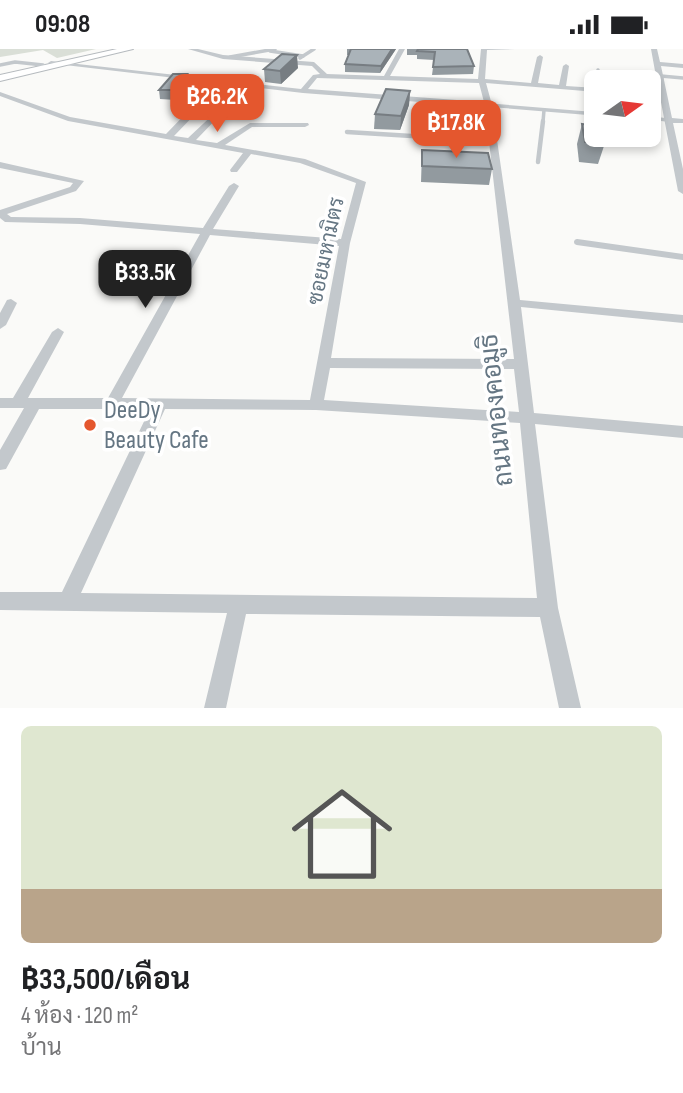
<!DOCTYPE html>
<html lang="th">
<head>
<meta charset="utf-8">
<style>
  body { margin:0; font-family:"Sofia Sans Condensed",Sarabun,sans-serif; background:#f6f6f6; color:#202124; height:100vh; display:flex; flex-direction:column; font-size:26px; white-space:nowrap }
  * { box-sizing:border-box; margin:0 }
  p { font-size:23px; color:#757577 }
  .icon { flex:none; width:38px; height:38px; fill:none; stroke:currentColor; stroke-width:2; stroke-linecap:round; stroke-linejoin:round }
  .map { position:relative; height:659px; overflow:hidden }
  .side { display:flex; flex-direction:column; background:#fff; flex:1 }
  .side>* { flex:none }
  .needle { width:46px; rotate:76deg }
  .tools { position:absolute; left:584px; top:21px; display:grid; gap:14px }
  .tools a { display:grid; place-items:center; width:77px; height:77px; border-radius:10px; background:#fff; box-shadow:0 4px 10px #0003; font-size:35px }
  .price { position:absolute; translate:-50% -60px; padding:0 16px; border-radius:14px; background:#e4572e; color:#fff; font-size:23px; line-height:46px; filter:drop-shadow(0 2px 4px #0008) }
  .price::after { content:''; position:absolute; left:50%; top:42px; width:21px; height:16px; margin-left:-10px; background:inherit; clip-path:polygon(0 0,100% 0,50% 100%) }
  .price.active { background:#222; color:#fff }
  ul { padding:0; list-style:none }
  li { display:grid; align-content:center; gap:14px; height:371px; padding:0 21px }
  li span { display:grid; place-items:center; height:217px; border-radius:10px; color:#555 }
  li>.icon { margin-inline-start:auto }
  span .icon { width:126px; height:126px; fill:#fffc; stroke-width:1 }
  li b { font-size:30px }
  .status { display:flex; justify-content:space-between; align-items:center; height:49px; padding:0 35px; background:#fff; direction:ltr }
  .status svg { height:19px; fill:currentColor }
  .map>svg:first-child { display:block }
  .green { fill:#dadfd7 }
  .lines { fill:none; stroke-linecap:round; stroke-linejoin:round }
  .primary-casing { stroke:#b5babe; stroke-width:2 }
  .lane-far2 { stroke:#c3c8cc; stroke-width:3.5 }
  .lane-far1 { stroke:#c3c8cc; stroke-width:4.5 }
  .lane { stroke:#c3c8cc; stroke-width:6 }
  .street { fill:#c3c8cc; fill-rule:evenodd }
  .primary { fill:#fff; fill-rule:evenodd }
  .wall { fill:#929a9f }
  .shaded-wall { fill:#777d82 }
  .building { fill:#aab3b9; stroke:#777d82; stroke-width:2 }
  .poi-dot { fill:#e4572e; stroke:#fff; stroke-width:2.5 }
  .labels { text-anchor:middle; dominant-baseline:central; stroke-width:7; stroke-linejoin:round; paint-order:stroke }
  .far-street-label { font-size:21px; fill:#657683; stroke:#fff }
  .poi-label { font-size:26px; fill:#657683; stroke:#fff; text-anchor:start }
  .street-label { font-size:26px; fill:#657683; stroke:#fff }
</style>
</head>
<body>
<div class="status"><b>09:08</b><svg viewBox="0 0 49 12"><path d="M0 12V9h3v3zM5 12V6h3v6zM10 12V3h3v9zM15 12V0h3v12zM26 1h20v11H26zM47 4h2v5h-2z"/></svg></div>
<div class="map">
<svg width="683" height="659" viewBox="0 0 683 659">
  <rect width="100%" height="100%" fill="#fafaf8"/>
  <path class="green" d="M0,0H96L57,9L43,1L0,8Z"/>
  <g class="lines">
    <g class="primary-casing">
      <path id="primary" d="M117,0H133L0,32V26Z"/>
    </g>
    <g class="lane-far2">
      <path d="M270,2L303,7"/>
      <path d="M230,8L275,0"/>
      <path d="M300,9L314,0"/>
      <path d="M0,16L15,13L43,16"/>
      <path d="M623,23L662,30"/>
      <path d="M661,27L683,29"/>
      <path d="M592,41L598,21"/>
      <path d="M488,56L597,65"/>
      <path d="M649,69L668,71"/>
      <path d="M543,73L544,61"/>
    </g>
    <g class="lane-far1">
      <path d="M347,83L492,92"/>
      <path d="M538,113L543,72"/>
    </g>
    <path class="lane" d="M577,193L683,208"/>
    <g class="street">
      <path d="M188,0H198L223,6L314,13L327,25L384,27L399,0H405L390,27L478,30L481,0H515L487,1L485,30L531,34L537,8L540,6L543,8L538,34L559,36L563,17L566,15L569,17L566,37L597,39V43L486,34L492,56L520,251L683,266V274L521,258L534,364L683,377V389L535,375L558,559L581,659H559L540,568L246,565L226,659H204L227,564L0,561V543H62L150,360H39L6,420L0,421V401L24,359H0V349H13L52,283L58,279L64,283L28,349H108L200,185L80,175L5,173L0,169V161L70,138L73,134L0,119V113L84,132L76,142L7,165L11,168L80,169L203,179L229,137L234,134L239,137L213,180L341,190L356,134L300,114L251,105L237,123H231L230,121L243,104L68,72L0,47V43L70,68L166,85L195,55H201V59L174,87L188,89L220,59H223V63L196,91L217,94L250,74H308L309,76L305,78H252L225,96L305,110L366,133L350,194L331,309L514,310L485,58L303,44L48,14L51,12L301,40L313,26L320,25L312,17L223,10ZM317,29L479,34L484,53L308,40ZM210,186L339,197L310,351L122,349ZM330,319L514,320L519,363L324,351ZM165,360L316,361L520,374L537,549L81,544Z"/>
      <path d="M651,0H657L660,13L683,15V19L661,17L672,69L683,70V74H673L683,120V145L678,142L660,48L649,47V43L659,44Z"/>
      <path d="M11,250L17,254L6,276L0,280V264L7,251Z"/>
    </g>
    <use href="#primary" class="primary"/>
  </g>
  <g class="wall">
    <path d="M347,0H396L380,24L345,23V15L349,6H347Z"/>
    <path d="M407,0H467L474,17L473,25L432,26L434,11L417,10V6H407Z"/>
    <path d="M298,19L281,35L265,33L264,20Z"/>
    <path d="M187,25L189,34L176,51L160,50L159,41Z"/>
    <path d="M410,42L409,56L400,81L374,80L375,65Z"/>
    <path d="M582,75L605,94L598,115L579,113L577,95Z"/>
    <path d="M422,101L492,120L489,136L421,133Z"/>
  </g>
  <g class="shaded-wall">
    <path d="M392,0H396L380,24L381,17Z"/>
    <path d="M297,6L298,19L281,35L280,22Z"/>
    <path d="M187,25L189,34L176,51L174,41Z"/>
    <path d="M410,42L409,56L400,81L401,67Z"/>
  </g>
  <g class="building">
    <path d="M351,0H392L381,17L345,15Z"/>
    <path d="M418,0H467L474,17L433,18L435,3L417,2Z"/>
    <path d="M282,5L297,6L280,22L264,20Z"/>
    <path d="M173,25H187L174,41H159Z"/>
    <path d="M386,40L410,42L401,67L375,65Z"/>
    <path d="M582,75L597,77V86H603L605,94L585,93Z"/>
    <path d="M422,101L488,104L492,120L422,117Z"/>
  </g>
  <circle class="poi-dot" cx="90" cy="376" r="7"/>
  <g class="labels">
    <g class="far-street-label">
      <text transform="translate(326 202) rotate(-78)">ซอยมหามิตร</text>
    </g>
    <g class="poi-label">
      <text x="104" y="361">DeeDy<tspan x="104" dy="30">Beauty Cafe</tspan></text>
    </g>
    <g class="street-label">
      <text transform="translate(497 361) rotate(-96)">ถนนทองคอมูธิ</text>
    </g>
  </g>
</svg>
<div class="tools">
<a><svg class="needle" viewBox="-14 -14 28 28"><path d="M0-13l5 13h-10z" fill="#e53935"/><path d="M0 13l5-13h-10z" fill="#757577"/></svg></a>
</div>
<b class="price" style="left:217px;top:85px">฿26.2K</b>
<b class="price" style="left:456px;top:111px">฿17.8K</b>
<b class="price active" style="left:145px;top:261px">฿33.5K</b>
</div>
<section class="side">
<ul>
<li><span style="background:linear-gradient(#dfe7d0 75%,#b9a48a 0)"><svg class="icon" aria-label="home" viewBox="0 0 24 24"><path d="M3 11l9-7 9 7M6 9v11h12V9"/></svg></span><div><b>฿33,500/เดือน</b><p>4 ห้อง · 120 m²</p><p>บ้าน</p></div></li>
</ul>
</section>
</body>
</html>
